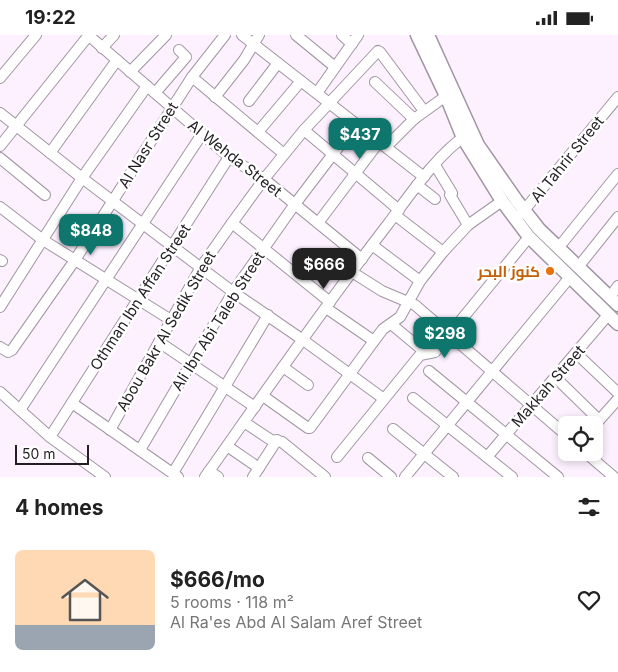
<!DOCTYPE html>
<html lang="en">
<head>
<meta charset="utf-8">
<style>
  body { margin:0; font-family:Inter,Cairo,sans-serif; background:#f6f6f6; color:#222; height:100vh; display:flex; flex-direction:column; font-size:19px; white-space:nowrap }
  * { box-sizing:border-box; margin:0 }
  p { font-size:16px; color:#767676 }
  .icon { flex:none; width:28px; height:28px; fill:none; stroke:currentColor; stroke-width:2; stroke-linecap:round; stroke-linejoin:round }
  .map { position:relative; height:442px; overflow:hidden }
  .details { display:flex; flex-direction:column; background:#fff; flex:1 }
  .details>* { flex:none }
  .controls { position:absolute; left:558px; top:381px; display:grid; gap:10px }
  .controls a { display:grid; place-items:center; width:45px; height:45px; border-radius:8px; background:#fff; box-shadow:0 2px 8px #0003; font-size:25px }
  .scale { position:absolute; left:15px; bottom:12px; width:74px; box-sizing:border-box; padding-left:5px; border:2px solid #221e23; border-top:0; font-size:14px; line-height:18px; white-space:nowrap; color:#221e23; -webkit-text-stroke:4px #fff; paint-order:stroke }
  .price { position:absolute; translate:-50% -42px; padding:0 11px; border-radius:10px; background:#0f766e; color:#fff; font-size:16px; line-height:32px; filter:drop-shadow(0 1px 2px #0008) }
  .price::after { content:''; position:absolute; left:50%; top:30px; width:15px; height:11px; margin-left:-8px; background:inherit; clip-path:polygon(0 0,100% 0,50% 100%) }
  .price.active { background:#222; color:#fff }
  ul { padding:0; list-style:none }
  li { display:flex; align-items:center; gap:15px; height:125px; padding:0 15px }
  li+li { border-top:1px solid #e0e0e0 }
  li span { display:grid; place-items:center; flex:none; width:140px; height:100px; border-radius:8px; color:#555 }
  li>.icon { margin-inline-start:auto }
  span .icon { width:60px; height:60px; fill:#fffc; stroke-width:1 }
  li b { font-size:21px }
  h2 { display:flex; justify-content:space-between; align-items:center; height:60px; padding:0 15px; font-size:21px }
  .status { display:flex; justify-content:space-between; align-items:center; height:35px; padding:0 25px; background:#fff; direction:ltr }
  .status svg { height:14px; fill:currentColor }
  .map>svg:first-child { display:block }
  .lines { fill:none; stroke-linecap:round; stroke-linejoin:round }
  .minor-casing { stroke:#a095a2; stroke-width:12 }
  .major-casing { stroke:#a095a2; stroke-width:15 }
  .minor { stroke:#fff; stroke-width:10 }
  .major { stroke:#fff; stroke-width:12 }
  .food-dot { fill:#e8710a; stroke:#fff; stroke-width:2 }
  .labels { text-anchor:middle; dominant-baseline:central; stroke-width:5; stroke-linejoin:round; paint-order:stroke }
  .street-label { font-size:15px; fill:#221e23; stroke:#fff }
  .food-label { font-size:15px; font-weight:bold; fill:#c56008; stroke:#fff; text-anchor:end }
</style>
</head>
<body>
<div class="status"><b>19:22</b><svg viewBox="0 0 49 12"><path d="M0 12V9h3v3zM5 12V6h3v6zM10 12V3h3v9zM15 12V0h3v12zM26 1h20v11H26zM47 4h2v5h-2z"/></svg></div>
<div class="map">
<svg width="618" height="442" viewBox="0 0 618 442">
  <rect width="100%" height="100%" fill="#fdf1ff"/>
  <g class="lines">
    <g class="minor-casing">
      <g id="minor">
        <path d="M88,0L229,122L264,144L362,224"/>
        <path d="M242,0L424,142"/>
        <path d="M296,0L335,32"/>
        <path d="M342,0L352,9"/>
        <path d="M102,13L114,0"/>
        <path d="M130,37L166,0"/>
        <path d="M192,42L284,119"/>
        <path d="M0,43L36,0"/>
        <path d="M375,47L414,84"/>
        <path d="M155,58L186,22L179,15"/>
        <path d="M317,58L358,0"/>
        <path d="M215,62L244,25L259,0"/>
        <path d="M249,66L278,28"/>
        <path d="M0,78L82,143L233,257L303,305L384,364"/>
        <path d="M304,95L399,175"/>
        <path d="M258,97L301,46"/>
        <path d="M0,111L89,0"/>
        <path d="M386,112L414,84L446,61"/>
        <path d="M50,118L117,25"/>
        <path d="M0,123L45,160"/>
        <path d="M435,130L452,158L450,160L468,190"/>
        <path d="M417,150L435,164"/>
        <path d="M0,172L43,205L171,285"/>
        <path d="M521,179L618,62"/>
        <path d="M395,180L443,217"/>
        <path d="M232,188L330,267"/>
        <path d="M318,188L379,107"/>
        <path d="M372,210L420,246"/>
        <path d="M559,212L618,139"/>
        <path d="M0,225L2,226"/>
        <path d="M579,231L618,182"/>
        <path d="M352,237L382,256L415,270L566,400"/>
        <path d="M610,262L618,251"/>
        <path d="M0,272L82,143L147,51"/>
        <path d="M326,273L374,306"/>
        <path d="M391,289L426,318"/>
        <path d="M159,307L255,372"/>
        <path d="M0,312L8,317L12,315L75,225L192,42L225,0"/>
        <path d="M576,318L618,358"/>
        <path d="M283,332L308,350"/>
        <path d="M429,336L558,442"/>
        <path d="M555,342L599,385"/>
        <path d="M0,357L50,402L105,442"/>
        <path d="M263,361L308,393H310L374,306L383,294L400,282L420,246L443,217L468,190L502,166"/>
        <path d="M413,363L512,442"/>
        <path d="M72,368L178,442"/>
        <path d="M20,375L202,99"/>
        <path d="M244,387L271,405L282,407L325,442"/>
        <path d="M594,391L618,364"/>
        <path d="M393,394L453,442"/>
        <path d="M110,395L201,232L232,188L264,144L304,95L378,16L380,17L424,76"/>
        <path d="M50,402L229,122"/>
        <path d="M227,411L259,433"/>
        <path d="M140,415L233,257L295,169L356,89"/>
        <path d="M586,418L614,442"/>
        <path d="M337,422L420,320L435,317L529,202"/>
        <path d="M487,422L608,280"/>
        <path d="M368,423L391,442"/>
        <path d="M209,436L218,442"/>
        <path d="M173,438L268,280"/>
        <path d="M205,442C265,357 324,272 388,189C409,161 438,118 468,99"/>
        <path d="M253,442L277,405"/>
        <path d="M405,442L570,242"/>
      </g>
    </g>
    <g class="major-casing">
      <g id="major">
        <path d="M417,0L446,61L463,103L502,166L529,202L618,289"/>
        <path d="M428,0L478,110L517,166L539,194L618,270"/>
      </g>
    </g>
    <use href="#minor" class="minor"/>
    <use href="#major" class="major"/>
  </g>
  <circle class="food-dot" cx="550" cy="236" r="5"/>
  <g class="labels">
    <g class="street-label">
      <text transform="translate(148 110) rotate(-58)">Al Nasr Street</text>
      <text transform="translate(235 123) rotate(38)">Al Wehda Street</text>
      <text transform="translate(567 124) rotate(-51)">Al Tahrir Street</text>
      <text transform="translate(140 262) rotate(-57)">Othman Ibn Affan Street</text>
      <text transform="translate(218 286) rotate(-58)">Ali Ibn Abi Taleb Street</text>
      <text transform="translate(166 296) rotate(-60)">Abou Bakr Al Sedik Street</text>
      <text transform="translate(548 351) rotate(-49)">Makkah Street</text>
    </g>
    <g class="food-label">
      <text x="540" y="236">كنوز البحر</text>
    </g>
  </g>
</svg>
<div class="controls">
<a><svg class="icon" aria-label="locate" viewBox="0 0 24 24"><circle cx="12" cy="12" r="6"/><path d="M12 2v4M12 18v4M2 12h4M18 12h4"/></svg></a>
</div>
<div class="scale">50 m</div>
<b class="price" style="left:360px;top:125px">$437</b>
<b class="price" style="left:91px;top:221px">$848</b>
<b class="price active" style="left:324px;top:255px">$666</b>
<b class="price" style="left:445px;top:324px">$298</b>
</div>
<section class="details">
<h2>4 homes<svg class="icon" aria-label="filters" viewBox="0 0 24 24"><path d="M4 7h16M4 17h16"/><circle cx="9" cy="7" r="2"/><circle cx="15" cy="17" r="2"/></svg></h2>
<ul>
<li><span style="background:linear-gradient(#ffd9b3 75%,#9aa5b1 0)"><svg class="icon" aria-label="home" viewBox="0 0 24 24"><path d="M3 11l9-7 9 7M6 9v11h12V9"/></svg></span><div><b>$666/mo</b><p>5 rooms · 118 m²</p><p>Al Ra'es Abd Al Salam Aref Street</p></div><svg class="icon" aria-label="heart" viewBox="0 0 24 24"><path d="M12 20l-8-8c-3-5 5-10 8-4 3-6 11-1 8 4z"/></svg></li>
</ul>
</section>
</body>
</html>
